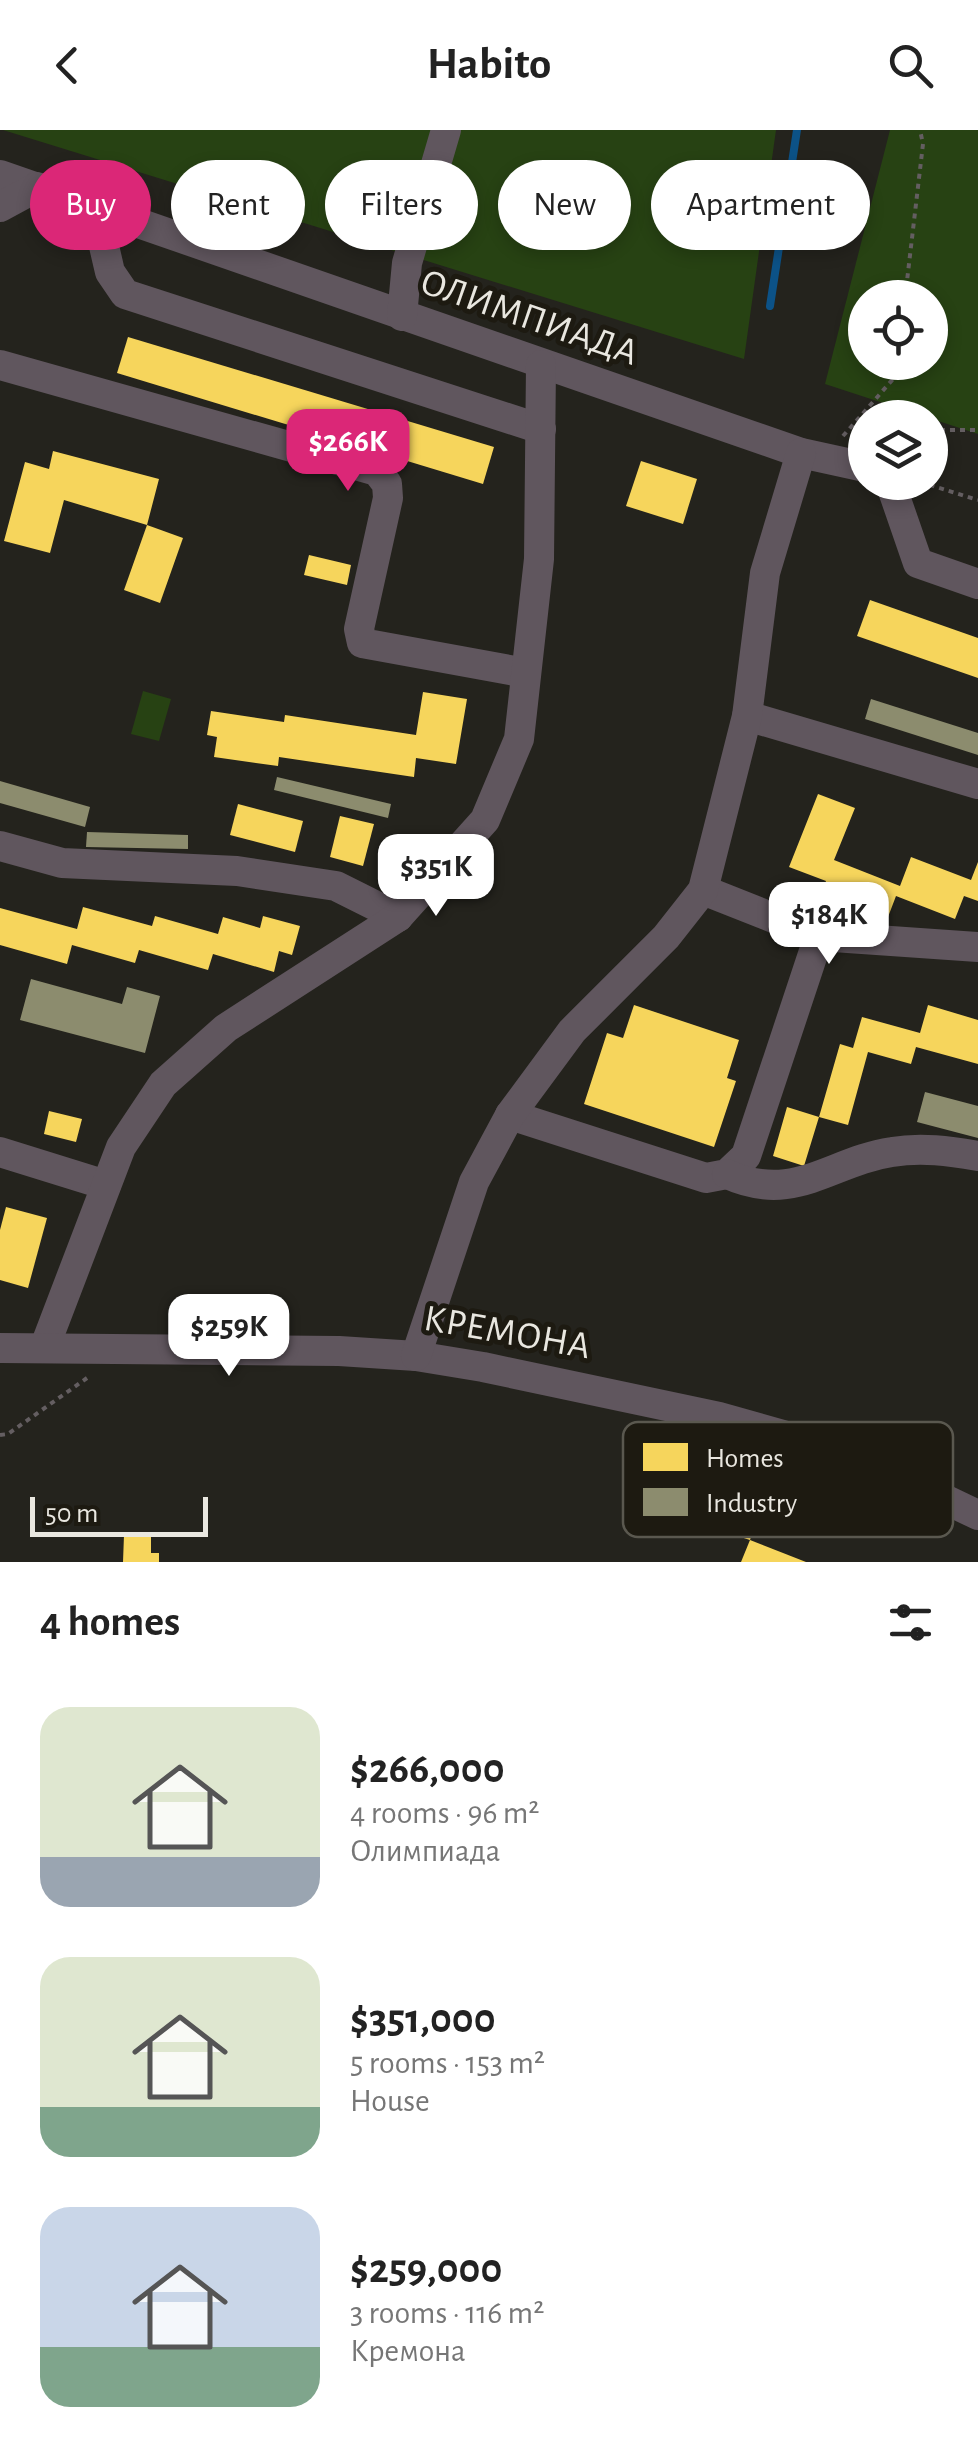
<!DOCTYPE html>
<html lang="en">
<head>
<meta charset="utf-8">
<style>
  body { margin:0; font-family:"Alegreya Sans",sans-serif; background:#f2f2f2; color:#222; height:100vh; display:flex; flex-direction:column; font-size:38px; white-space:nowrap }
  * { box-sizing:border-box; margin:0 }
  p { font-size:32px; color:#767676 }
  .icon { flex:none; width:55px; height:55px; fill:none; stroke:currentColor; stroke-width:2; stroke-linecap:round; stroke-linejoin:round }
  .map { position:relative; height:1432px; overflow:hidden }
  .sheet { display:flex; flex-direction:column; background:#fff; flex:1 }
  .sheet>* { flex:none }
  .top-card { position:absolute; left:30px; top:30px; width:920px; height:90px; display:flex; gap:20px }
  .fabs { position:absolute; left:848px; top:150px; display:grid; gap:20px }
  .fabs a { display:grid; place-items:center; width:100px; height:100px; border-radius:50%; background:#fff; box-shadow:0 5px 15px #0003; font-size:50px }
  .scale { position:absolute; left:30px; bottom:25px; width:178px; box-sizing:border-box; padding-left:10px; border:5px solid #e9e7e0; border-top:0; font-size:28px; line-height:35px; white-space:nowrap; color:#e9e7e0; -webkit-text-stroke:8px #1d1a11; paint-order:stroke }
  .price { position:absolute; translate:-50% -85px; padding:0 22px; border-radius:20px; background:#fff; color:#222; font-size:32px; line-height:65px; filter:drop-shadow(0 2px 5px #0008) }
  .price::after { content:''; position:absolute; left:50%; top:60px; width:30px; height:22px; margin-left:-15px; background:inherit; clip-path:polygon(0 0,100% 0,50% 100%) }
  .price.active { background:#db2777; color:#fff }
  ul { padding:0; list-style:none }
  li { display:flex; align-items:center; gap:30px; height:250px; padding:0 40px }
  li span { display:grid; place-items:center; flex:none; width:280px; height:200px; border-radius:30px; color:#555 }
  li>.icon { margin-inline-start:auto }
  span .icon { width:120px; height:120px; fill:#fffc; stroke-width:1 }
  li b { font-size:42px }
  h2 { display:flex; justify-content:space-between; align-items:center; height:120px; padding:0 40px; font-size:42px }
  .pill { padding:0 35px; border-radius:45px; background:#fff; box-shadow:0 5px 15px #0003; font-size:35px; line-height:90px }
  .pill.active { background:#db2777; color:#fff }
  header { display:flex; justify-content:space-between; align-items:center; height:130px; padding:0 40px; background:#fff; font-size:45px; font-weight:700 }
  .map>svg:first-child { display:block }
  .green { fill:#274213; fill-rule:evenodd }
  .homes { fill:#f6d55c }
  .industry { fill:#8c8c6e }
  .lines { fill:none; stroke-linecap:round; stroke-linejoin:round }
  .stream { stroke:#0c5287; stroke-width:8 }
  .path { stroke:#645e61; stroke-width:4; stroke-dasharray:5 5; stroke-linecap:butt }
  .minor { stroke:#60565e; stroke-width:30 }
  .labels { text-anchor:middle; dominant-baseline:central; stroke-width:10; stroke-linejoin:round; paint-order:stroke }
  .street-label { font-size:38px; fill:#e9e7e0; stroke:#1d1a11 }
  .key { fill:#1d1a11; stroke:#5a584f; stroke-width:2.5 }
  .key-label { font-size:28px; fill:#e9e7e0 }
</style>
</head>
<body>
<header><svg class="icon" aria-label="back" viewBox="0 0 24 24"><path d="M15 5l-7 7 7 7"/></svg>Habito<svg class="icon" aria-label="search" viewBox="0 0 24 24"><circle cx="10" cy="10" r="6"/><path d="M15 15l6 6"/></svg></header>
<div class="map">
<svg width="978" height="1432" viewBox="0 0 978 1432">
  <rect width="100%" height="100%" fill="#24231d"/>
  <g class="green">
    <path d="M3,0H776L744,229Z"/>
    <path d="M890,0H978V304L825,254ZM865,168H930V232H865Z"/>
    <path d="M143,561L171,569L159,611L131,604Z"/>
  </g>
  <g class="homes">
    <path d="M128,207L494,317L483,354L117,243Z"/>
    <path d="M53,321L159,349L147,395L64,370L50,423L4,411L25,332L49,339Z"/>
    <path d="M641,331L697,349L683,394L626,376Z"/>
    <path d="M147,395L183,408L160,473L124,460Z"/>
    <path d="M309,425L351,435L347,455L304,445Z"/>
    <path d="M870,470L978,508V548L857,506Z"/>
    <path d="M423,562L467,569L456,634L416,628L414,647L279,627L278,636L214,627L217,607L207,605L211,581L284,592L285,585L416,605Z"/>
    <path d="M818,664L855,678L834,730L900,756L911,727L971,750L978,732V771L964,766L955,789L896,766L888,787L822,762L826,751L789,737Z"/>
    <path d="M238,674L303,691L295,722L230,705Z"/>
    <path d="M340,686L374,694L363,736L330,727Z"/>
    <path d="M83,777L152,796L155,786L218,804L223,787L260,798L263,786L300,796L292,825L279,821L274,842L213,824L208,840L139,820L135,833L72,815L67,834L0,815V778L77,799Z"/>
    <path d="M634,875L739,910L727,948L736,951L714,1017L584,974L607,903L623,908Z"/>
    <path d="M928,875L978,890V934L916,917L911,934L868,922L848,995L819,987L804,1036L773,1026L787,977L819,987L840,914L853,918L862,887L920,903Z"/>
    <path d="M49,981L82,989L76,1012L44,1004Z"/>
    <path d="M6,1077L47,1088L28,1158L0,1150V1100Z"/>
    <path d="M707,1341L766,1360L750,1410L691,1391Z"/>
    <path d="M124,1405H151V1423H159V1432H123Z"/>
    <path d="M750,1410L806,1432H741Z"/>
  </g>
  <g class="industry">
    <path d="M871,569L978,603V625L865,589Z"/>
    <path d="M277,647L391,674L388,688L274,660Z"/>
    <path d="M0,651L90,677L85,697L0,673Z"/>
    <path d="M87,702L188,705V719L86,717Z"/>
    <path d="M31,849L122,874L127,857L160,866L145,923L20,890Z"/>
    <path d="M925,962L978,976V1008L917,992Z"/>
  </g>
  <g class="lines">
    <path class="stream" d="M770,176L797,0"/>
    <g class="path">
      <path d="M905,168L923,14L920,0"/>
      <path d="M930,300H978"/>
      <path d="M843,306L894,248L896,232"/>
      <path d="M920,352L978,370"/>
      <path d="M0,1305L8,1304L87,1248"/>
    </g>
    <g class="minor">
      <path d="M0,45L801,323L865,337"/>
      <path d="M0,77L37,57"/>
      <path d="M95,77L110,142L125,164L541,299"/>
      <path d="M402,186L407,133L446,0"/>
      <path d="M0,235L377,341L387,354L388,368L359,499L362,513L526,543"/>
      <path d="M890,352L918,433L978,454"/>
      <path d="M747,586L978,654"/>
      <path d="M0,716L62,733L237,741L336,756L398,787"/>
      <path d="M703,760L819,806L978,817"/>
      <path d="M510,985L706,1048L727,1044L746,1026L819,806"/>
      <path d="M0,1022L106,1055"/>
      <path d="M727,1044C794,1075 831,1031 892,1022C921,1017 950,1021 978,1026"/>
      <path d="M45,1216L121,1017L163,954L226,898L398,787L485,690L519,609L539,429L541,235"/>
      <path d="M0,1218L339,1221L416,1226L483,1237L719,1287L850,1324L978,1385"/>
      <path d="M416,1226L474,1052L510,985L572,901L666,807L703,760L747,586L765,443L801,323"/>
    </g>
  </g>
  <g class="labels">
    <g class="street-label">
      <text transform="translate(529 188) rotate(19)">ОЛИМПИАДА</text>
      <text transform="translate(507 1203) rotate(10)">КРЕМОНА</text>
    </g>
  </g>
  <rect x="623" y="1292" width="330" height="115" rx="15" class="key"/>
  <rect x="643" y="1313" width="45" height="28" fill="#f6d55c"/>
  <rect x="643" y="1358" width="45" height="28" fill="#8c8c6e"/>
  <g class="key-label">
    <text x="706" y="1337">Homes</text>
    <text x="706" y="1382">Industry</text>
  </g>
</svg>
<div class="fabs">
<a><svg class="icon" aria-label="locate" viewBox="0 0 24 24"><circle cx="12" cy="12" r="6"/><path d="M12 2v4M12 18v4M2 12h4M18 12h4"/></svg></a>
<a><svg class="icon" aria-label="layers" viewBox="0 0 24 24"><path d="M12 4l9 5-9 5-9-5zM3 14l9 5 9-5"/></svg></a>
</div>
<div class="scale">50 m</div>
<b class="price active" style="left:348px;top:364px">$266K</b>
<b class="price" style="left:436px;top:789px">$351K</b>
<b class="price" style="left:829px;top:837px">$184K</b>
<b class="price" style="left:229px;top:1249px">$259K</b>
<div class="top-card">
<a class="pill active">Buy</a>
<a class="pill">Rent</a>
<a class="pill">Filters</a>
<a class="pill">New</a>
<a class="pill">Apartment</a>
</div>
</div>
<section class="sheet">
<h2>4 homes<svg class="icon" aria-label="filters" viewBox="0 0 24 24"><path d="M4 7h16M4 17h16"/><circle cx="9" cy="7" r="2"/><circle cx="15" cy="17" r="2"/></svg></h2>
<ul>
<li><span style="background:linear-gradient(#dfe7d0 75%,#9aa5b1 0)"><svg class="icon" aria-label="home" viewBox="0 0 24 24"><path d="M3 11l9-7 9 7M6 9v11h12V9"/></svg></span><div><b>$266,000</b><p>4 rooms · 96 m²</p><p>Олимпиада</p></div></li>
<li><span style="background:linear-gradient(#dfe7d0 75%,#7fa58c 0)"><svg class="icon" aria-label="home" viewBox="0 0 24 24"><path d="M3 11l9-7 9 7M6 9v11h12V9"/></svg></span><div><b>$351,000</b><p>5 rooms · 153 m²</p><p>House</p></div></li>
<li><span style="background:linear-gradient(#c9d6e8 70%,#7fa58c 0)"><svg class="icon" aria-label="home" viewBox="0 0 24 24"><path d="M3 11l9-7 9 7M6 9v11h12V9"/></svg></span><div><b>$259,000</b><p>3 rooms · 116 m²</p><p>Кремона</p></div></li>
</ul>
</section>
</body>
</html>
